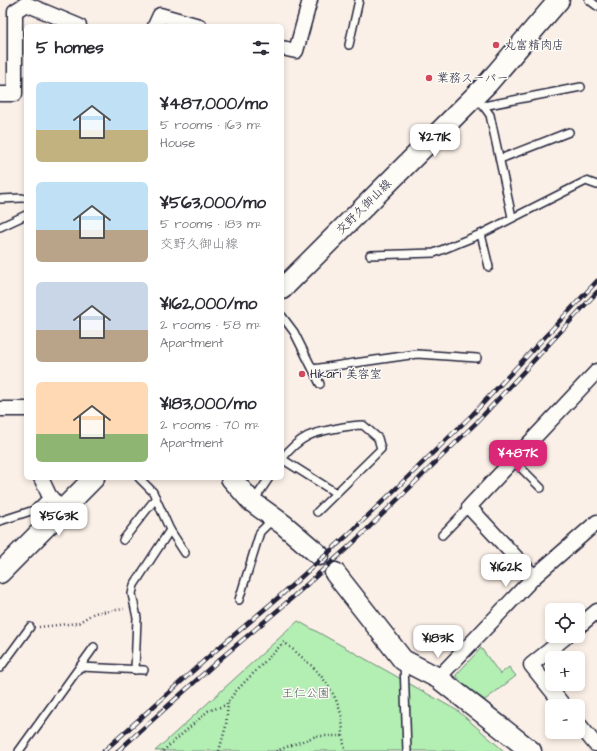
<!DOCTYPE html>
<html lang="en">
<head>
<meta charset="utf-8">
<style>
  body { margin:0; font-family:"Architects Daughter","Klee One",sans-serif; background:#f7f7f7; color:#2b2b33; height:100vh; display:flex; flex-direction:column; font-size:15px; white-space:nowrap }
  * { box-sizing:border-box; margin:0 }
  p { font-size:13px; color:#7c7c81 }
  .icon { flex:none; width:22px; height:22px; fill:none; stroke:currentColor; stroke-width:2; stroke-linecap:round; stroke-linejoin:round }
  .map { position:relative; flex:1; overflow:hidden }
  .sheet { position:absolute; left:24px; top:24px; width:260px; height:456px; display:flex; flex-direction:column; background:#fff; border-radius:6px; box-shadow:0 2px 6px #0003 }
  .sheet>* { flex:none }
  .controls { position:absolute; left:545px; top:603px; display:grid; gap:8px }
  .controls a { display:grid; place-items:center; width:40px; height:40px; border-radius:6px; background:#fff; box-shadow:0 2px 6px #0003; font-size:20px }
  .price { position:absolute; translate:-50% -34px; padding:0 9px; border-radius:8px; background:#fff; color:#222; font-size:13px; line-height:26px; filter:drop-shadow(0 1px 2px #0008) }
  .price::after { content:''; position:absolute; left:50%; top:24px; width:12px; height:9px; margin-left:-6px; background:inherit; clip-path:polygon(0 0,100% 0,50% 100%) }
  .price.active { background:#db2777; color:#fff }
  ul { padding:0; list-style:none }
  li { display:flex; align-items:center; gap:12px; height:100px; padding:0 12px }
  li span { display:grid; place-items:center; flex:none; width:112px; height:80px; border-radius:6px; color:#555 }
  li>.icon { margin-inline-start:auto }
  span .icon { width:48px; height:48px; fill:#fffc; stroke-width:1 }
  li b { font-size:17px }
  h2 { display:flex; justify-content:space-between; align-items:center; height:48px; padding:0 12px; font-size:17px }
  .map>svg:first-child { display:block }
  .green { fill:#b3eeb3; stroke:#6a8877 }
  .lines { fill:none; stroke-linecap:round; stroke-linejoin:round }
  .lane-casing { stroke:#22223b; stroke-width:10 }
  .street-casing { stroke:#22223b; stroke-width:17 }
  .secondary-casing { stroke:#22223b; stroke-width:23 }
  .path { stroke:#22223b; stroke-width:2.5; stroke-dasharray:1 3; stroke-linecap:butt }
  .lane { stroke:#fdfcf7; stroke-width:7 }
  .street { stroke:#fdfcf7; stroke-width:14 }
  .secondary { stroke:#fdfcf7; stroke-width:20 }
  .rail-casing { stroke:#22223b; stroke-width:4.5 }
  .rail { stroke:#fdfcf7; stroke-width:3; stroke-dasharray:9; stroke-linecap:butt }
  .poi-dot { fill:#d1495b; stroke:#fdfcf7; stroke-width:1.5 }
  .labels { text-anchor:middle; dominant-baseline:central; stroke-width:3; stroke-linejoin:round; paint-order:stroke }
  .poi-label { font-size:12px; fill:#22223b; stroke:#fdfcf7; text-anchor:start }
  .street-label { font-size:12px; fill:#22223b; stroke:#fdfcf7 }
  .park-label { font-size:12px; fill:#4e5f5f; stroke:#fdfcf7 }
</style>
</head>
<body>
<div class="map">
<svg width="597" height="751" viewBox="0 0 597 751">
  <rect width="100%" height="100%" fill="#fbf0e7"/>
  <filter id="ink" filterUnits="userSpaceOnUse"><feTurbulence type="fractalNoise" baseFrequency=".025" numOctaves="2"/><feDisplacementMap in="SourceGraphic" scale="8" xChannelSelector="R" yChannelSelector="G"/><feConvolveMatrix kernelMatrix="1 2 1 2 8 2 1 2 1" color-interpolation-filters="sRGB"/></filter>
  <g filter="url(#ink)">
    <g class="green">
      <path d="M298,621L458,711L504,751H155Z"/>
      <path d="M481,648L500,674L509,667L516,676L485,700L463,686L456,675Z"/>
    </g>
    <g class="lines">
      <g class="lane-casing">
        <g id="lane">
          <path d="M589,0L597,6"/>
          <path d="M349,45L359,0"/>
          <path d="M477,97L490,115L512,217"/>
          <path d="M483,106L581,87"/>
          <path d="M500,159L569,132"/>
          <path d="M0,199L22,198"/>
          <path d="M0,227L26,215"/>
          <path d="M481,234L489,267"/>
          <path d="M370,255L434,253L481,234L586,181L597,185"/>
          <path d="M282,316L294,332L320,384"/>
          <path d="M313,369L417,354L477,358"/>
          <path d="M282,459C288,451 298,441 308,436C319,431 350,425 363,425L378,438L381,449L317,512"/>
          <path d="M282,459L336,493"/>
          <path d="M513,460L541,488"/>
          <path d="M139,478L153,492L170,530L185,553"/>
          <path d="M253,502L269,478"/>
          <path d="M0,521L34,510L49,495"/>
          <path d="M442,535L469,507"/>
          <path d="M123,540L156,498"/>
          <path d="M239,600L260,532L273,519"/>
          <path d="M404,663L407,751"/>
          <path d="M81,667L144,670"/>
          <path d="M0,668L30,627"/>
          <path d="M135,670L137,618L132,594L134,585L170,530"/>
          <path d="M19,751L94,647"/>
        </g>
      </g>
      <g class="street-casing">
        <g id="street">
          <path d="M155,26L160,15L199,26"/>
          <path d="M282,48L296,51L310,0"/>
          <path d="M0,94H15V11L26,4L79,26"/>
          <path d="M0,409H26"/>
          <path d="M41,478L49,495L62,511"/>
          <path d="M534,577L469,507L597,371"/>
          <path d="M578,627L597,611"/>
          <path d="M438,678L534,577L597,522"/>
          <path d="M564,706L531,665L567,636"/>
          <path d="M578,723L595,744"/>
        </g>
      </g>
      <g class="secondary-casing">
        <g id="secondary">
          <path d="M282,289L488,83L559,0"/>
          <path d="M231,478L251,501L284,525L319,555"/>
          <path d="M0,573L94,478"/>
          <path d="M335,573L403,660L438,678L531,751"/>
        </g>
      </g>
      <g class="path">
        <path d="M39,627L78,623L94,613L124,609"/>
        <path d="M163,751L208,711L226,705L235,692L284,642C310,664 331,679 341,714C344,726 341,739 346,751"/>
        <path d="M219,751L226,726L228,702"/>
        <path d="M276,751L316,736H343"/>
      </g>
      <use href="#lane" class="lane"/>
      <use href="#street" class="street"/>
      <use href="#secondary" class="secondary"/>
      <g class="rail-casing">
        <g id="rail">
          <path d="M104,751L215,651L279,597L349,534L472,415L597,281"/>
          <path d="M118,751L220,659L284,605L354,542L477,422L597,292"/>
        </g>
      </g>
      <use href="#rail" class="rail"/>
    </g>
  </g>
  <g class="poi-dot">
    <circle cx="496" cy="45" r="4"/>
    <circle cx="429" cy="78" r="4"/>
    <circle cx="302" cy="374" r="4"/>
  </g>
  <g class="labels">
    <g class="poi-label">
      <text x="504" y="45">丸富精肉店</text>
      <text x="437" y="78">業務スーパー</text>
      <text x="310" y="374">Hikari 美容室</text>
    </g>
    <g class="street-label">
      <text transform="translate(364 207) rotate(-45)">交野久御山線</text>
    </g>
    <g class="park-label">
      <text x="306" y="693">王仁公園</text>
    </g>
  </g>
</svg>
<div class="controls">
<a><svg class="icon" aria-label="locate" viewBox="0 0 24 24"><circle cx="12" cy="12" r="6"/><path d="M12 2v4M12 18v4M2 12h4M18 12h4"/></svg></a>
<a>+</a>
<a>−</a>
</div>
<b class="price" style="left:435px;top:158px">¥271K</b>
<b class="price active" style="left:518px;top:474px">¥487K</b>
<b class="price" style="left:59px;top:537px">¥563K</b>
<b class="price" style="left:506px;top:588px">¥162K</b>
<b class="price" style="left:438px;top:659px">¥183K</b>
<section class="sheet">
<h2>5 homes<svg class="icon" aria-label="filters" viewBox="0 0 24 24"><path d="M4 7h16M4 17h16"/><circle cx="9" cy="7" r="2"/><circle cx="15" cy="17" r="2"/></svg></h2>
<ul>
<li><span style="background:linear-gradient(#bfe0f5 60%,#c2b280 0)"><svg class="icon" aria-label="home" viewBox="0 0 24 24"><path d="M3 11l9-7 9 7M6 9v11h12V9"/></svg></span><div><b>¥487,000/mo</b><p>5 rooms · 163 m²</p><p>House</p></div></li>
<li><span style="background:linear-gradient(#bfe0f5 60%,#b9a48a 0)"><svg class="icon" aria-label="home" viewBox="0 0 24 24"><path d="M3 11l9-7 9 7M6 9v11h12V9"/></svg></span><div><b>¥563,000/mo</b><p>5 rooms · 183 m²</p><p>交野久御山線</p></div></li>
<li><span style="background:linear-gradient(#c9d6e8 60%,#b9a48a 0)"><svg class="icon" aria-label="home" viewBox="0 0 24 24"><path d="M3 11l9-7 9 7M6 9v11h12V9"/></svg></span><div><b>¥162,000/mo</b><p>2 rooms · 58 m²</p><p>Apartment</p></div></li>
<li><span style="background:linear-gradient(#ffd9b3 65%,#8fb573 0)"><svg class="icon" aria-label="home" viewBox="0 0 24 24"><path d="M3 11l9-7 9 7M6 9v11h12V9"/></svg></span><div><b>¥183,000/mo</b><p>2 rooms · 70 m²</p><p>Apartment</p></div></li>
</ul>
</section>
</div>
</body>
</html>
